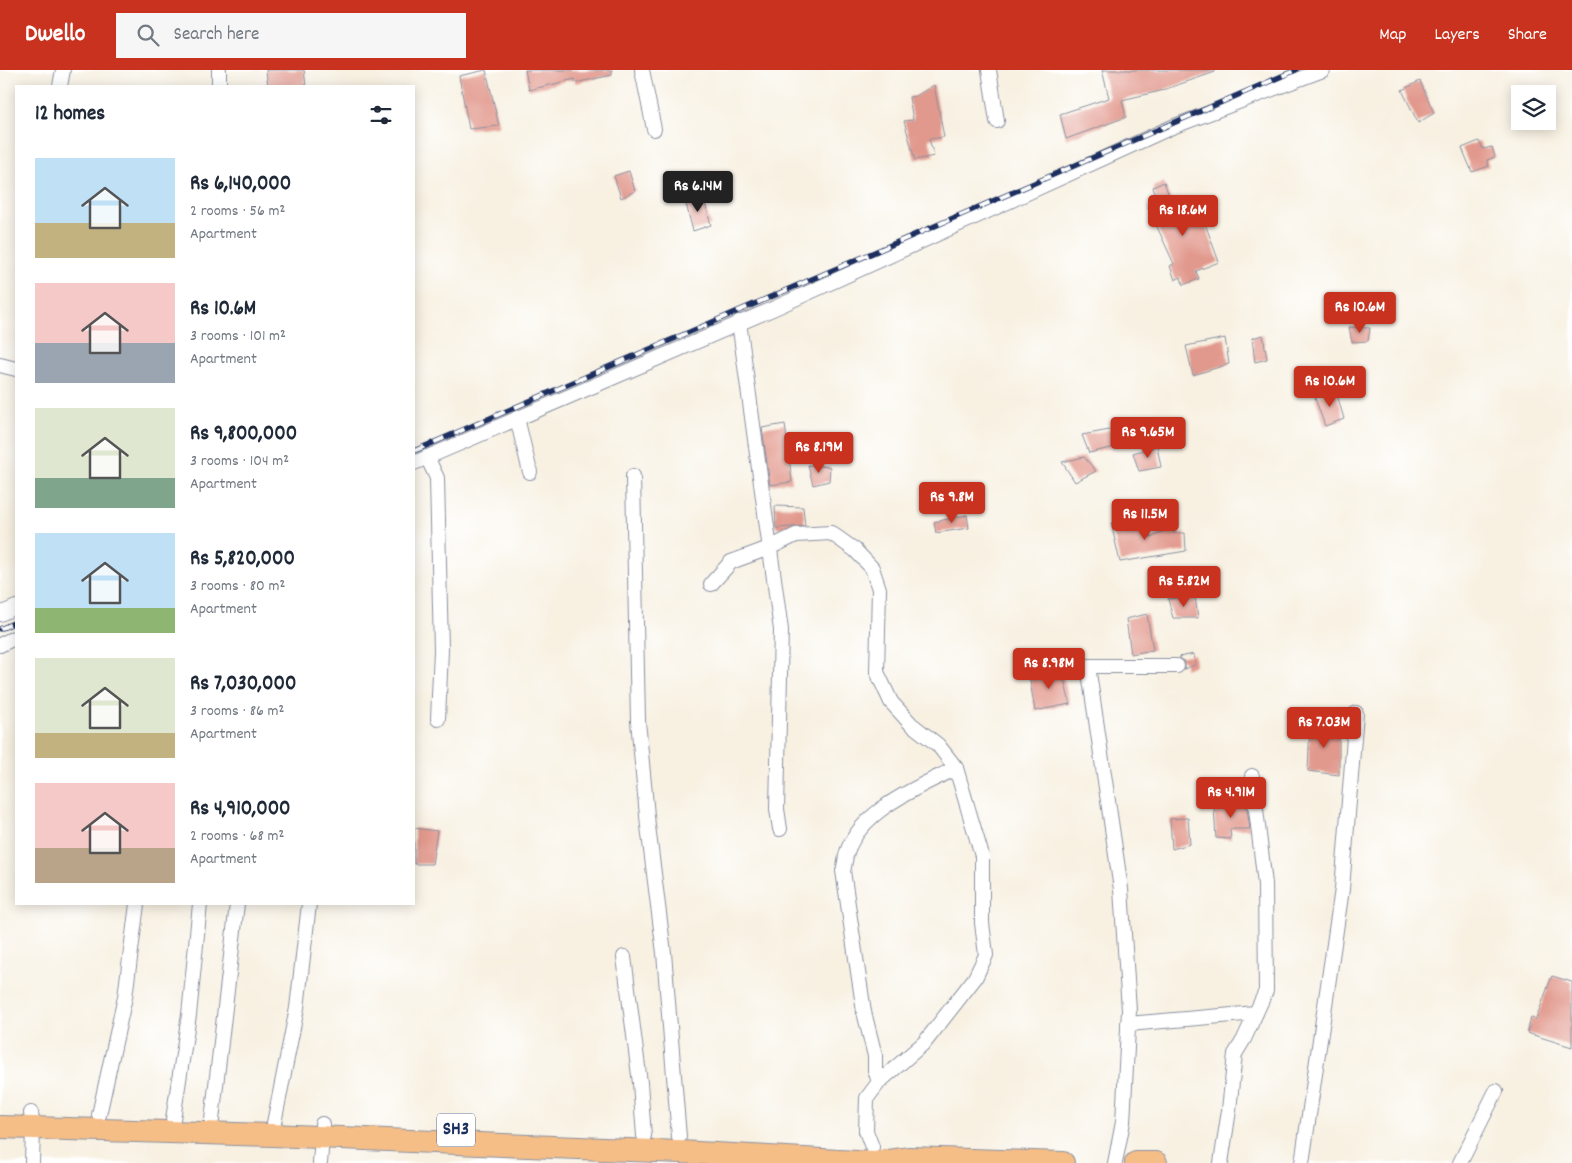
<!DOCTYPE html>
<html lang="en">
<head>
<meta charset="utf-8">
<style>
  body { margin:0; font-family:Dekko,sans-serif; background:#f6f6f7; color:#1f2937; height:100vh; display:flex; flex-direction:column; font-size:19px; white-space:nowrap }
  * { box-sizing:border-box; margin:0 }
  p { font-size:16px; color:#747a83 }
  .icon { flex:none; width:28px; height:28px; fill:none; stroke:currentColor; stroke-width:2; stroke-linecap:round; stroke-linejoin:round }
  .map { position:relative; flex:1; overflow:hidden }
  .details { position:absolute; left:15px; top:15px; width:400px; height:820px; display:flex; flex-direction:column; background:#fff; border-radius:0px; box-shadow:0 2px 12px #0003 }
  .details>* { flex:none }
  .controls { position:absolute; left:1511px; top:15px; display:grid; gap:10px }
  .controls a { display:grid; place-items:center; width:45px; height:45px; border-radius:0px; background:#fff; box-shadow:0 2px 12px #0003; font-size:25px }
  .price { position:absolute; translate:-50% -42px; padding:0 11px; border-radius:5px; background:#c8321e; color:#fff; font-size:16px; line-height:32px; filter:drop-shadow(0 1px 2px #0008) }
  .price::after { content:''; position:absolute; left:50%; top:30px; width:15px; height:11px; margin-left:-8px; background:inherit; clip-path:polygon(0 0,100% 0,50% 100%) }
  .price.selected { background:#222; color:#fff }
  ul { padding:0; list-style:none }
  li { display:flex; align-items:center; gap:15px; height:125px; padding:0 20px }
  li span { display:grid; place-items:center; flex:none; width:140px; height:100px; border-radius:0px; color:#555 }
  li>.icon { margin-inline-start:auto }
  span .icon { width:60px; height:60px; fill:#fffc; stroke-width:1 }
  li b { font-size:21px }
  h2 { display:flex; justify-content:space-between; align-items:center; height:60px; padding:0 20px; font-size:21px }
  header { display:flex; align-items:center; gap:30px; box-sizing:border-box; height:70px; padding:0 25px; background:#c8321e; color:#fff }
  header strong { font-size:24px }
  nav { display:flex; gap:28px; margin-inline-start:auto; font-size:18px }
  .search { width:350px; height:45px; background:#f6f6f7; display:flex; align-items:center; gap:12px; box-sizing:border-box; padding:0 18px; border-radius:0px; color:#747a83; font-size:19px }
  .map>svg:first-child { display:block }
  .building { fill:#e2998d }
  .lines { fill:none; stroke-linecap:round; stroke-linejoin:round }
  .street-casing { stroke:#8a90a0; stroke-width:16 }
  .primary-casing { stroke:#8a90a0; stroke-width:24 }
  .street { stroke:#fff; stroke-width:14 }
  .primary { stroke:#f6be87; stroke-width:22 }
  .rail-casing { stroke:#1b2f5e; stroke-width:5.5 }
  .rail { stroke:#fff; stroke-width:4; stroke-dasharray:11; stroke-linecap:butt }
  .labels { text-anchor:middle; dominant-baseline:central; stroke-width:4; stroke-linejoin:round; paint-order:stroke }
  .shield { fill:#fff; stroke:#5f6d8e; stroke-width:1 }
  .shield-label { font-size:19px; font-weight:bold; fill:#1b2f5e }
</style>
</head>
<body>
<header>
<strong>Dwello</strong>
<div class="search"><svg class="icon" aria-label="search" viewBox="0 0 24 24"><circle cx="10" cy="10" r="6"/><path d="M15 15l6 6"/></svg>Search here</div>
<nav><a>Map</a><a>Layers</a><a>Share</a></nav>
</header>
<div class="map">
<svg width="1572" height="1093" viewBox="0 0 1572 1093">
  <rect width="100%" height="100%" fill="#fff"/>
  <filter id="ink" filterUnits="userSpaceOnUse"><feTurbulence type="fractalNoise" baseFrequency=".02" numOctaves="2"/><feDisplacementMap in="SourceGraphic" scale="10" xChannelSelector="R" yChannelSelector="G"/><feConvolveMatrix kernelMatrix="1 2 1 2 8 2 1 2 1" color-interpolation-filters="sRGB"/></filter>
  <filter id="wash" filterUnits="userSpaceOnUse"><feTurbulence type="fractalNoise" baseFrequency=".0096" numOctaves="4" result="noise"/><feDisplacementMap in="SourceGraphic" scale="20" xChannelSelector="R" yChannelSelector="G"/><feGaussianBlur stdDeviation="1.12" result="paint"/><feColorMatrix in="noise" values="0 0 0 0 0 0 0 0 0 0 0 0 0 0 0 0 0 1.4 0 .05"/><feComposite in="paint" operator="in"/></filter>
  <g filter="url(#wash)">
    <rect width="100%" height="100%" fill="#f8f1e2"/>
    <g id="blocks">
      <g class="building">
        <path d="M266,0H304L306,16H268Z"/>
        <path d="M486,0L499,56L469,59L459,6Z"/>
        <path d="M525,0H612V5L575,13V9L529,20Z"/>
        <path d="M1102,0H1215V2L1160,21L1122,30L1126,47L1066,69L1060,44L1109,28Z"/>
        <path d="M1420,11L1434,43L1418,53L1402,20Z"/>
        <path d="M934,15L944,67L929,69L934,86L915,90L904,51L913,50L909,27L916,26Z"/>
        <path d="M1479,71L1483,79L1492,77L1495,87L1487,90L1489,96L1472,102L1462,78Z"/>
        <path d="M629,101L635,121L621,128L614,106Z"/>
        <path d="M1164,112L1176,144L1199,137L1219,192L1196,201L1199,209L1183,215L1181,207L1175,210L1170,196L1174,194L1148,137L1157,133L1153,117Z"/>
        <path d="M703,126L711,155L693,161L685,130Z"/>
        <path d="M1349,257L1370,258L1368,271L1352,272Z"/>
        <path d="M1263,265L1267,289L1255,292L1252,268Z"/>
        <path d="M1225,268L1229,294L1193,305L1186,276Z"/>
        <path d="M1336,321L1344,349L1325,356L1315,328Z"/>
        <path d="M785,354L792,412L770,415L762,358Z"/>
        <path d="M1115,359L1119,376L1089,383L1082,365Z"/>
        <path d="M1157,376L1161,397L1139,401L1133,383Z"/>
        <path d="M1084,387L1096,401L1075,412L1062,392Z"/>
        <path d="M808,395L830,397L829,411L813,415Z"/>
        <path d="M775,436L803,437L805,456L776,458Z"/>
        <path d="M967,445L969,458L936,463L934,452Z"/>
        <path d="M1128,448L1129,454L1147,449L1151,468L1173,456V463H1185L1186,481L1120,492L1111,453Z"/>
        <path d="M1195,526L1198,548H1173L1168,529Z"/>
        <path d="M1147,544L1153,580L1131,584L1126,549Z"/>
        <path d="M1194,584L1195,595L1185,599V592L1179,587Z"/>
        <path d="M1062,601L1070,634L1035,641L1029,605Z"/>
        <path d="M1339,653V705L1308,701L1310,654Z"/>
        <path d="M1246,731L1250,759H1230L1231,769L1216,768L1214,737Z"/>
        <path d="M1188,748L1190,774L1172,779L1170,749Z"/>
        <path d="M414,758L437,761L432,794H414Z"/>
        <path d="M1552,906L1572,912V977L1527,963L1531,948L1536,949Z"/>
      </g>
    </g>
  </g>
  <g filter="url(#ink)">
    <use href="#blocks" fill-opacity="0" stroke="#8a90a0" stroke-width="1"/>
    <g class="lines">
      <g class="street-casing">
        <g id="street">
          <path d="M642,0L654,59"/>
          <path d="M989,0L997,51"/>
          <path d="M60,16L63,0"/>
          <path d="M219,16V0"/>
          <path d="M739,252L781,560L777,739L780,759"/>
          <path d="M0,295L16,299"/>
          <path d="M517,348L530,402"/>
          <path d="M427,387L437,408L441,580L438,649"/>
          <path d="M414,393L777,237L1172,57L1323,0"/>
          <path d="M633,406L638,651L648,756L664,883L679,1067"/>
          <path d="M711,514L731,492L769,478L796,465L831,463L855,480L872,498L879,519L877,602L891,632L911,654L938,675L956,698L982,786V853L986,885L975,908L925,972L879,1012L867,1028L866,1061L872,1077"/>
          <path d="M0,544L16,537"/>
          <path d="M0,575L16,567"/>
          <path d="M624,887L640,1013L644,1066"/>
          <path d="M1128,954L1256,943"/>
          <path d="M879,1012L875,1000V986L864,942L843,801C845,795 845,788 847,782C862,739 919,717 956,698"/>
          <path d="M31,1043L33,1058L32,1093"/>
          <path d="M99,1045L125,927L137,834"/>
          <path d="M173,1049L189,945L200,834"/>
          <path d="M212,1050L237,834"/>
          <path d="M274,1053L297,938L309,834"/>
          <path d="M320,1093L322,1067V1054"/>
          <path d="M1115,1093L1123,1052L1129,940L1121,819L1088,596H1177"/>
          <path d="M1221,1093L1229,1040L1235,984L1244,969L1266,921L1265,814L1252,706"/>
          <path d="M1302,1093L1342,819L1356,643"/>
          <path d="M1460,1093L1496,1021"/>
        </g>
      </g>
      <g class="primary-casing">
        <g id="primary">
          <path d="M0,1057L272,1065L503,1075L680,1082L875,1093L910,1088L1063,1093"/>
          <path d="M1136,1093H1156"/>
        </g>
      </g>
      <use href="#street" class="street"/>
      <use href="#primary" class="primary"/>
      <g class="rail-casing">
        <g id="rail">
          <path d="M414,381L1296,0"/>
          <path d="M0,559L16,552"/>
        </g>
      </g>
      <use href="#rail" class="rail"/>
    </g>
  </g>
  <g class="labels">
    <rect class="shield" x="437" y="1043.5" width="38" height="33" rx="4"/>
    <g class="shield-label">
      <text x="456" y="1060">SH3</text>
    </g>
  </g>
</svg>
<div class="controls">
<a><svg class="icon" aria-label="layers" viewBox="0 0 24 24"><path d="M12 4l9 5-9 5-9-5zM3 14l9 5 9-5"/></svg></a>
</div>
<b class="price selected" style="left:698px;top:143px">Rs 6.14M</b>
<b class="price" style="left:1183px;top:167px">Rs 18.6M</b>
<b class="price" style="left:1360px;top:264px">Rs 10.6M</b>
<b class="price" style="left:1330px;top:338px">Rs 10.6M</b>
<b class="price" style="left:1148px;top:389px">Rs 9.65M</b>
<b class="price" style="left:819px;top:404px">Rs 8.19M</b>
<b class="price" style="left:952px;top:454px">Rs 9.8M</b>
<b class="price" style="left:1145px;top:471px">Rs 11.5M</b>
<b class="price" style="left:1184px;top:538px">Rs 5.82M</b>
<b class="price" style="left:1049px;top:620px">Rs 8.98M</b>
<b class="price" style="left:1324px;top:679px">Rs 7.03M</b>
<b class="price" style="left:1231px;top:749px">Rs 4.91M</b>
<section class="details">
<h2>12 homes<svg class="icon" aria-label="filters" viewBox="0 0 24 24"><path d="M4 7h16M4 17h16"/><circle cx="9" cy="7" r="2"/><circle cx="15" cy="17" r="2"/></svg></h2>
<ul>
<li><span style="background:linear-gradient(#bfe0f5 65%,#c2b280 0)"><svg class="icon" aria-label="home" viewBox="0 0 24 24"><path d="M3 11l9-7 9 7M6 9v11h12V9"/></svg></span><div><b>Rs 6,140,000</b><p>2 rooms · 56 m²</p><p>Apartment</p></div></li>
<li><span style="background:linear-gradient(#f6c9c9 60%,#9aa5b1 0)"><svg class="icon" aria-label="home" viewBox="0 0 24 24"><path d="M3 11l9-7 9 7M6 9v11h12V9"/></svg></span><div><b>Rs 10.6M</b><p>3 rooms · 101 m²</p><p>Apartment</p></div></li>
<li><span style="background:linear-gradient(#dfe7d0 70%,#7fa58c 0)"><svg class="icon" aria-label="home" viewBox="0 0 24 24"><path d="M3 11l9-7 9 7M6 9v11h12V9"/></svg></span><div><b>Rs 9,800,000</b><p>3 rooms · 104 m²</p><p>Apartment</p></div></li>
<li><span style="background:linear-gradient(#bfe0f5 75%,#8fb573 0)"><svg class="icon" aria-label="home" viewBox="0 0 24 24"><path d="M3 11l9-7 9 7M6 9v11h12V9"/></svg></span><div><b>Rs 5,820,000</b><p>3 rooms · 80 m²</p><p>Apartment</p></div></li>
<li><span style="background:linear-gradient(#dfe7d0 75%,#c2b280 0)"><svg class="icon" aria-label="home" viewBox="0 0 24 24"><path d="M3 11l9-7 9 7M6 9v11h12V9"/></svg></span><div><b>Rs 7,030,000</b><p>3 rooms · 86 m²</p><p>Apartment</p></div></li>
<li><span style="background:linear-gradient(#f6c9c9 65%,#b9a48a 0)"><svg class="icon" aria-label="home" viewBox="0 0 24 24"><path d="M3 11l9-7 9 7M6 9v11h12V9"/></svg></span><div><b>Rs 4,910,000</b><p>2 rooms · 68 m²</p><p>Apartment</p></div></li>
</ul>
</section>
</div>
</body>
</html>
